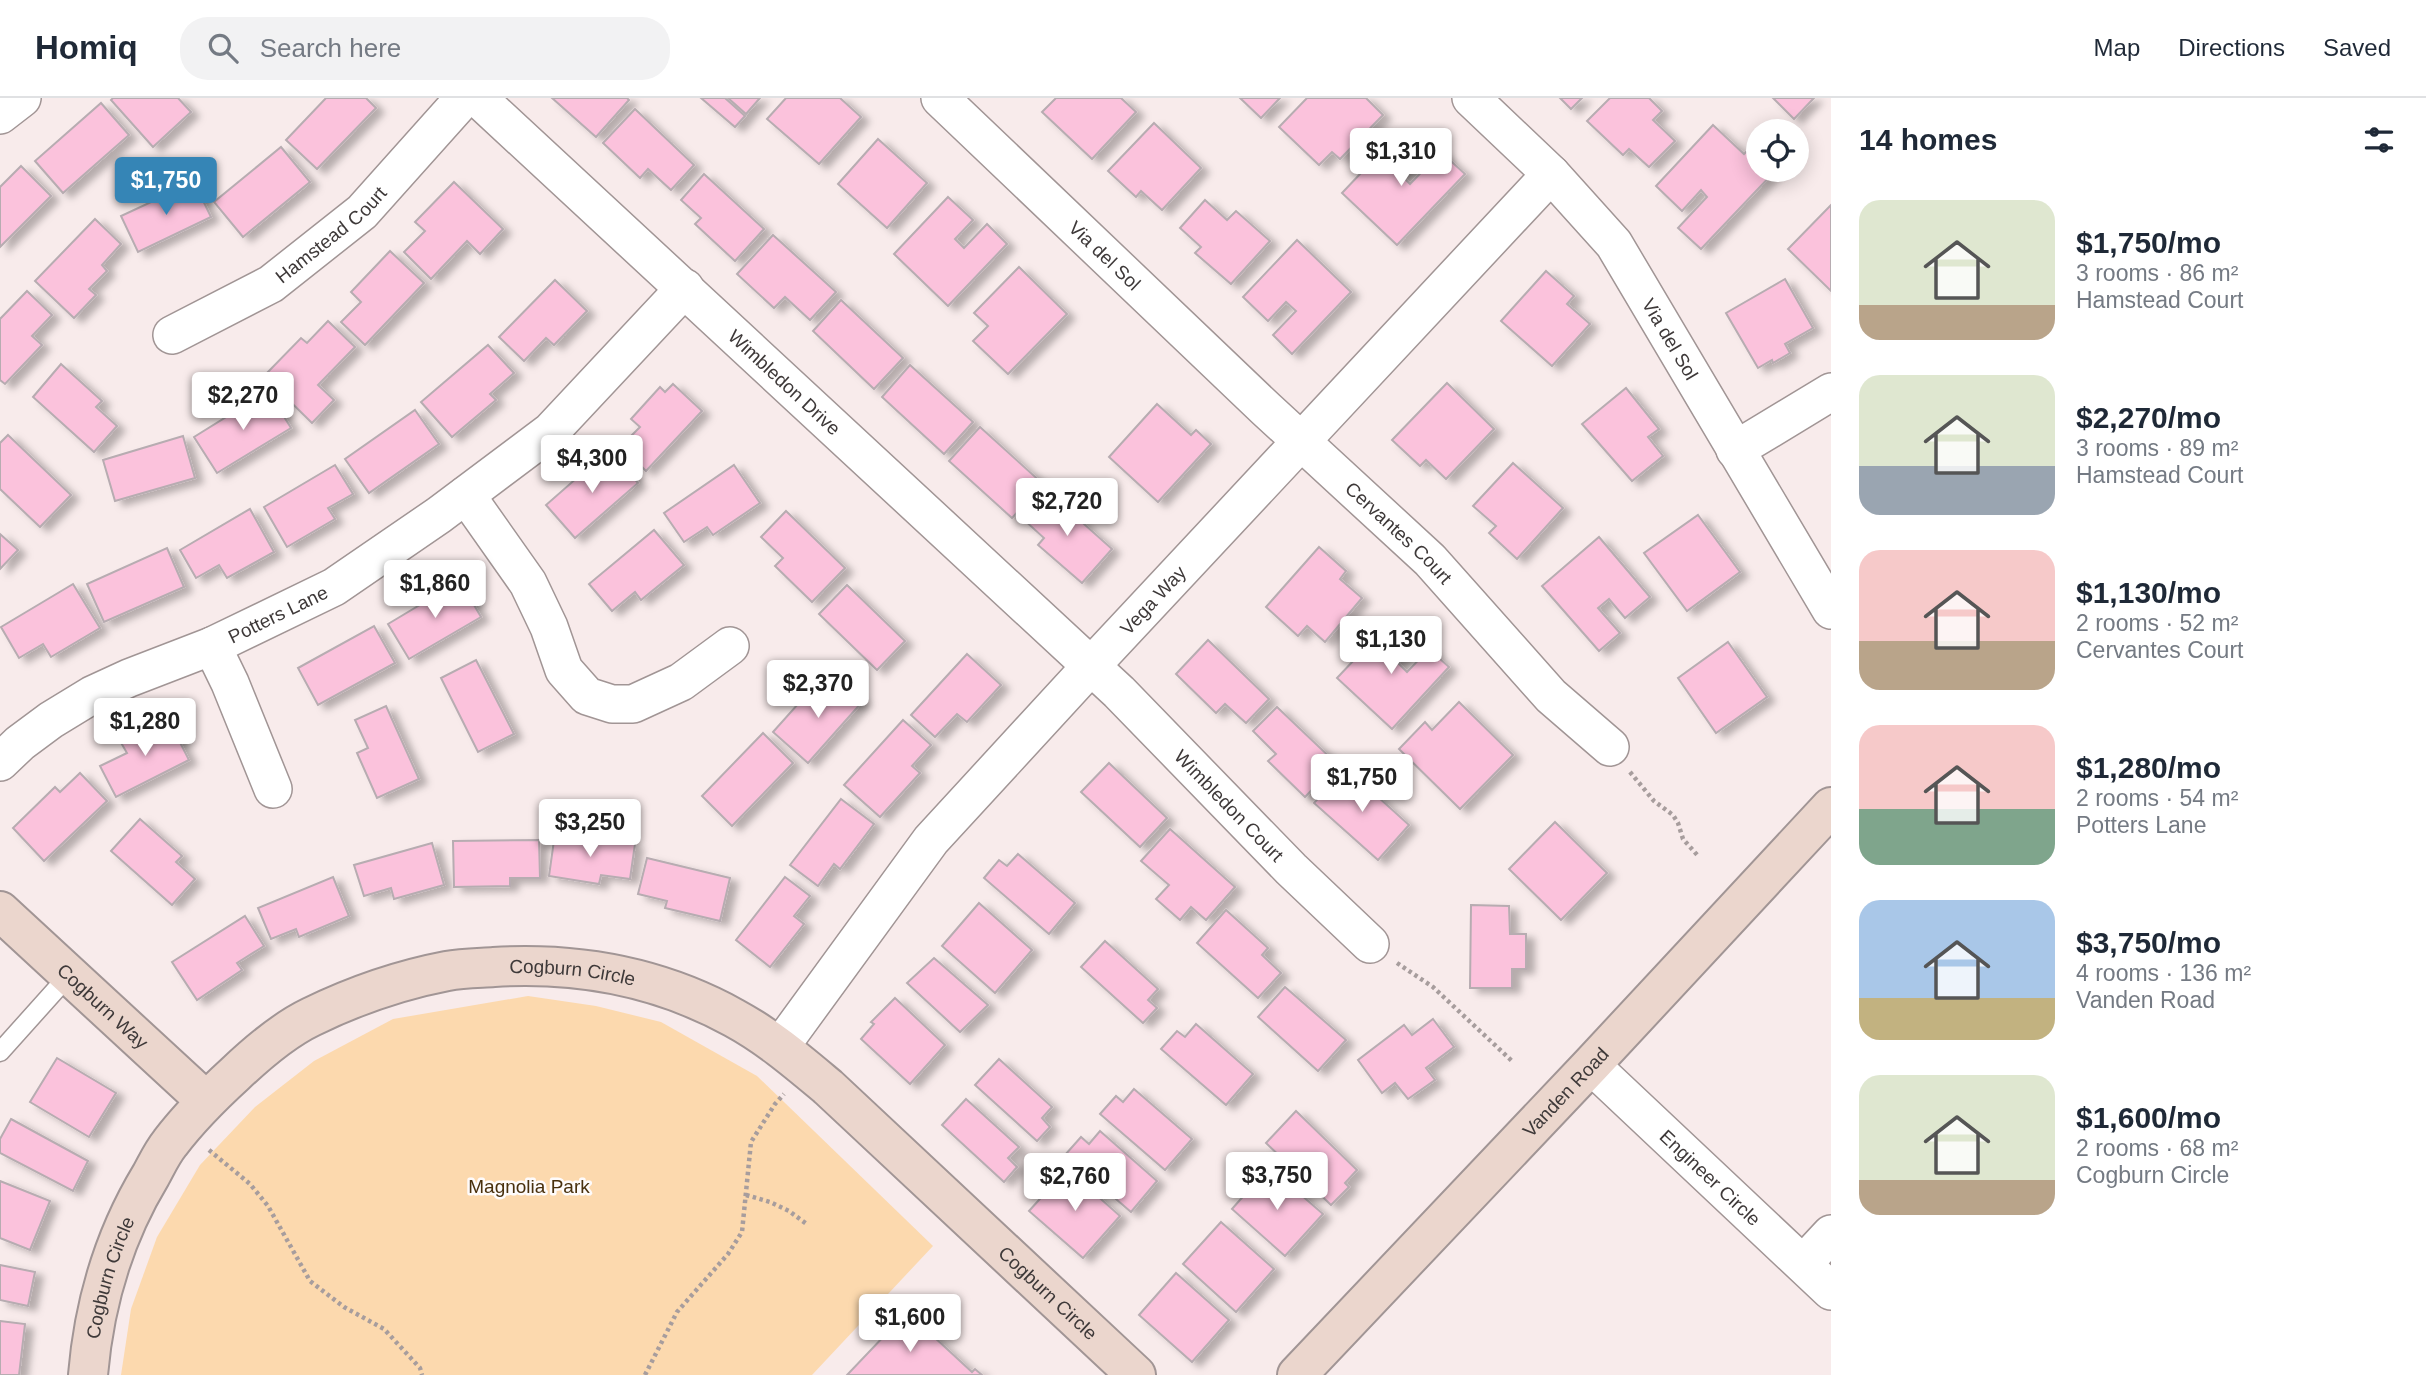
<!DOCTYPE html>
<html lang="en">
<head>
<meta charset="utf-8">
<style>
  body { margin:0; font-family:Arial,sans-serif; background:#f2f2f3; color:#1f2937; height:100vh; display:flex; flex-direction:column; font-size:26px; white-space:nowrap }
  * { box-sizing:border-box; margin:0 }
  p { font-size:23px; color:#747a83 }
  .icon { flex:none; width:38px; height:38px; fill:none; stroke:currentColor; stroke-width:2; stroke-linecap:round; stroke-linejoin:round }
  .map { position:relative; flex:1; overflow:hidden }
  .panel { display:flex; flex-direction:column; background:#fff; width:595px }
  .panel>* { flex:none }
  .buttons { position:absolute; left:1746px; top:21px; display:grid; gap:14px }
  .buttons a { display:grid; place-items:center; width:63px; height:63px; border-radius:50%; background:#fff; box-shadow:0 4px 18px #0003; font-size:35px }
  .price { position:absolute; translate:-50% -60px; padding:0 16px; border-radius:7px; background:#fff; color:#222; font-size:23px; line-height:46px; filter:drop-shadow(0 2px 4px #0008) }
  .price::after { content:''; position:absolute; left:50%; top:42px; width:21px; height:16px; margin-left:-10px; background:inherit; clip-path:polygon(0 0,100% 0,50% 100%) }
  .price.selected { background:#3585b6; color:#fff }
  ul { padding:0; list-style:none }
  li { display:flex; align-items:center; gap:21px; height:175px; padding:0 28px }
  li span { display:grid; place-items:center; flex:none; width:196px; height:140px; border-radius:21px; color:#555 }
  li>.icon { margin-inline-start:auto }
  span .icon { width:84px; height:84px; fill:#fffc; stroke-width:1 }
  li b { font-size:30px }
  h2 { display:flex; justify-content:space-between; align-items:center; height:84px; padding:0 28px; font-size:30px }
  header { display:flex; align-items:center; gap:42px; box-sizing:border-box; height:98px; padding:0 35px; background:#fff; border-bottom:2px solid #e0e1e3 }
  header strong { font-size:33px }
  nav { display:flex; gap:38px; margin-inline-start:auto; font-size:24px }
  .search { width:490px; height:63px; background:#f2f2f3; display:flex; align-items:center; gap:18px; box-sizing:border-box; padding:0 24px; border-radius:28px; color:#747a83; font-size:26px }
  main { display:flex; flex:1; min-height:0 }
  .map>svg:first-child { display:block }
  .green { fill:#fcd9ae }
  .building { fill:#fbc2dc; stroke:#b7acb1; stroke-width:2; filter:url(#shadow) }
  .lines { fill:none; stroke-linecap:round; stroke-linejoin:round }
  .lane-casing { stroke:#a19595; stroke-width:21 }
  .street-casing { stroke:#a19595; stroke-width:40 }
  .secondary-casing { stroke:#a19595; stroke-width:42 }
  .path { stroke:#a79d9d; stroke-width:4.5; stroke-dasharray:3.5 3.5; stroke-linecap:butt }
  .lane { stroke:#fff; stroke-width:18 }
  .street { stroke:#fff; stroke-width:37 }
  .secondary { stroke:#ebd6cd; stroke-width:38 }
  .labels { text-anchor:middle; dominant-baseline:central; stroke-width:5; stroke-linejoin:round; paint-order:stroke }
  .street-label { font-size:19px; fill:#3e3939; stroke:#fefbfb }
  .park-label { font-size:19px; fill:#49300d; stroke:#fefbfb }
</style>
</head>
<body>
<header>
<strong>Homiq</strong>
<div class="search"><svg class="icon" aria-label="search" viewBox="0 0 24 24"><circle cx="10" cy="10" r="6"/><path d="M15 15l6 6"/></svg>Search here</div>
<nav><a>Map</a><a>Directions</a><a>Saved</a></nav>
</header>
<main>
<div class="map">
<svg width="1831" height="1277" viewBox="0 0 1831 1277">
  <defs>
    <filter id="shadow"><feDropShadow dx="8" dy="4.5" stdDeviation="3.5" flood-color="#0004"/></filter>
  </defs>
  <rect width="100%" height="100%" fill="#f8ebeb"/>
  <path class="green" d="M528,898L596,908L661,924L757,978L933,1148L812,1277H121L131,1211L157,1139L200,1067L255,1009L314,963L393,921Z"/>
  <g class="building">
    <path d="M113,0H178L191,14L153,49L111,2Z"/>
    <path d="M326,0H366L376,10L317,71L286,42Z"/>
    <path d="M552,0H627L629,2L596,39Z"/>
    <path d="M701,0H725L745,18L735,29Z"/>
    <path d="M728,0H760L746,16Z"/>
    <path d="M786,0H840L861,19L819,66L767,21Z"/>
    <path d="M1056,0H1121L1136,14L1092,61L1042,14Z"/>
    <path d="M1240,0H1280L1261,20Z"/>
    <path d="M1307,0H1366L1383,17L1340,61L1332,54L1319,67L1279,29Z"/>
    <path d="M1560,0H1582L1571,11Z"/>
    <path d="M1610,0H1649L1662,13L1653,22L1675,43L1649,69L1629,51L1623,57L1587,23Z"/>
    <path d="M1773,0H1814L1794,21Z"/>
    <path d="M101,5L129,37L63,95L35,63Z"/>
    <path d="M635,11L694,67L671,92L648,71L640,80L603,45Z"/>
    <path d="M1154,25L1201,70L1162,112L1141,93L1136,99L1108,73Z"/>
    <path d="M1713,27L1744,56L1759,41V72H1776L1701,151L1678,130L1707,99L1701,92L1682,113L1656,88Z"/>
    <path d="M1399,35L1424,59L1404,80L1410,86L1441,54L1465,76L1397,147L1342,95Z"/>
    <path d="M878,41L927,85L887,130L838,86Z"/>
    <path d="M281,49L310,84L243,139L214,104Z"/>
    <path d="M21,68L51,98L0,149V89Z"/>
    <path d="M704,76L764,131L735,163L695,126L701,120L681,102Z"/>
    <path d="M194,84L211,119L138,154L121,118Z"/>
    <path d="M454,84L503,131L480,156L467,143L431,181L404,154L425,133L415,124Z"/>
    <path d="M948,99L973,122L955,141L964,150L987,126L1007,146L948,208L894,156Z"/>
    <path d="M1205,102L1227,122L1236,113L1270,143L1231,186L1195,155L1201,149L1180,130Z"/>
    <path d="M1831,107V193L1788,151Z"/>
    <path d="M95,121L121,146L102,167L107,173L89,191L96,197L74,220L35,183Z"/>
    <path d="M773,137L836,194L810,222L785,199L774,210L737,176Z"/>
    <path d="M1297,142L1351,194L1292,256L1273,237L1296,213L1286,204L1268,223L1243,199Z"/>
    <path d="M390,153L424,185L365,247L341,224L361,204L351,194Z"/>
    <path d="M1019,169L1067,216L1008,276L973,243L988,228L974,215Z"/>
    <path d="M1546,173L1574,198L1567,206L1590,226L1552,268L1501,223Z"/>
    <path d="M1785,181L1813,230L1785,246L1790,255L1773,265L1772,262L1758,270L1726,215Z"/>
    <path d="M555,182L587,213L554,247L546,240L524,263L499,239Z"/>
    <path d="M27,193L52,217L32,238L42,247L5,286L0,282V221Z"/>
    <path d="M841,202L903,260L874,291L813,233Z"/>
    <path d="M328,223L355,249L318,287L334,302L312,325L264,278L301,240L307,245Z"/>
    <path d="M488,247L514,275L490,296L496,302L452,339L421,304Z"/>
    <path d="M61,266L102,303L96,309L117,328L94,354L33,299Z"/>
    <path d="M910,267L973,324L944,356L882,299Z"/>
    <path d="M1447,285L1494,331L1446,381L1426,362L1420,368L1392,342Z"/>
    <path d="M673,286L702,313L646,373L621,348L640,329L631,321L660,289L665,294Z"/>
    <path d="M1626,290L1659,331L1648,339L1663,358L1632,383L1582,326Z"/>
    <path d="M268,293L291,330L217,375L194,339Z"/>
    <path d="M1157,306L1191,337L1196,332L1211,346L1158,404L1109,359Z"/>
    <path d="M415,312L439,346L369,395L345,361Z"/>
    <path d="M980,329L1043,386L1012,420L949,363Z"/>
    <path d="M8,337L71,397L40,429L0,391V345Z"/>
    <path d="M183,338L195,380L115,403L103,362Z"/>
    <path d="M613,356L638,385L575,440L546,407L587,371L591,375Z"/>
    <path d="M1513,365L1563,410L1517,461L1489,435L1496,428L1473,408Z"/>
    <path d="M335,367L353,396L328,410L335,421L287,449L264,409Z"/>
    <path d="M734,367L760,405L713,437L707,429L684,444L664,415Z"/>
    <path d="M1047,393L1112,451L1082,485L1038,447L1044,440L1023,421Z"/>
    <path d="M250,411L274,454L227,480L219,467L196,480L180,452Z"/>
    <path d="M786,413L845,470L812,504L775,468L783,460L761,439Z"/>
    <path d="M1698,417L1740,474L1687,513L1644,455Z"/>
    <path d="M654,432L684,467L641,502L635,494L612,513L589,486Z"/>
    <path d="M0,436L18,452L0,471Z"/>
    <path d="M1599,439L1650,499L1625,520L1609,501L1598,510L1620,535L1599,553L1542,488Z"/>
    <path d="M1319,449L1346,473L1340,481L1362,500L1325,544L1307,528L1298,538L1266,509Z"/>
    <path d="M167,450L184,489L104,524L87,486Z"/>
    <path d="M460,483L481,519L409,561L388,526Z"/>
    <path d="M73,486L100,530L51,559L43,546L19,560L1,529Z"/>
    <path d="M847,487L905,543L877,572L819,516Z"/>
    <path d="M1390,524L1414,547L1398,565L1407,574L1429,551L1449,569L1392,631L1337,580Z"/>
    <path d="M374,528L395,565L318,607L298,570Z"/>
    <path d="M1208,542L1269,601L1246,625L1225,606L1216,615L1176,576Z"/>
    <path d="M1728,544L1767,599L1716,635L1678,580Z"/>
    <path d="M967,556L1001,587L967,624L957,616L935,639L911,617Z"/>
    <path d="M476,562L514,636L478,654L441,580Z"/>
    <path d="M837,580L863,603L808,665L773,634L806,597L815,604Z"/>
    <path d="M1459,604L1513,657L1460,711L1399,651L1425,624L1432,632Z"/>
    <path d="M386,608L419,681L377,700L357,655L368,650L355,622Z"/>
    <path d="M1277,609L1337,666L1305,699L1268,663L1276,656L1253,633Z"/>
    <path d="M903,622L931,647L912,668L920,675L880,719L844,687Z"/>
    <path d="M157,624L160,630L170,625L189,662L116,699L100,668L127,655L120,643Z"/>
    <path d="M763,635L793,665L732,728L702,698Z"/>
    <path d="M1109,665L1167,720L1140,749L1081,694Z"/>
    <path d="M1346,670L1409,727L1378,762L1314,705Z"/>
    <path d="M80,675L107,703L44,763L13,730L55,689L60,694Z"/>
    <path d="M841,701L874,726L840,771L834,766L818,788L790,767Z"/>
    <path d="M140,721L182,758L176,764L195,781L172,807L111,753Z"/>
    <path d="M1555,724L1607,775L1561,822L1509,771Z"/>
    <path d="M1170,731L1235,789L1206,822L1191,809L1180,822L1156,801L1169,787L1141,763Z"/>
    <path d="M555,735L635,746L630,781L601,777L599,786L549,778Z"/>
    <path d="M539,742L540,780H510V788L454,789L453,743Z"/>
    <path d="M432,745L444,787L394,801L391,790L364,798L354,767Z"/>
    <path d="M1018,756L1075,805L1049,836L984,780L999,762L1007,768Z"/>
    <path d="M647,760L730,780L720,823L665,810L667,803L638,796Z"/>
    <path d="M333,779L349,818L299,839L296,831L271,841L258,810Z"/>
    <path d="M785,779L810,798L794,818L804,826L770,869L736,842Z"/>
    <path d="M979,805L1032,852L995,895L942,848Z"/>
    <path d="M1471,807L1509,808L1510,836H1526V871H1512V890H1470Z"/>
    <path d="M1226,812L1268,850L1262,857L1281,875L1258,900L1197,845Z"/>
    <path d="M245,818L264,848L237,865L242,872L197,902L172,864Z"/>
    <path d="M1105,843L1158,891L1148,902L1157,910L1143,925L1081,869Z"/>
    <path d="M934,860L988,907L960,934L907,885Z"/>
    <path d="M1285,889L1346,942L1318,973L1258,919Z"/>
    <path d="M895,900L945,947L910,986L861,941L874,926L871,924Z"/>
    <path d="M1433,921L1454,949L1426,970L1435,982L1408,1001L1395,985L1382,995L1358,962L1404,927L1412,937Z"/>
    <path d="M1196,926L1253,976L1226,1007L1161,951L1177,933L1185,939Z"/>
    <path d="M57,960L116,995L89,1039L30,1004Z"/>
    <path d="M999,961L1052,1009L1042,1020L1050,1029L1037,1043L975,987Z"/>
    <path d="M1134,991L1192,1041L1165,1072L1100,1016L1116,998L1123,1004Z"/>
    <path d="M966,1001L1019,1049L1008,1060L1017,1069L1004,1084L942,1027Z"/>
    <path d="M1296,1013L1357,1072L1345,1085L1349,1089L1331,1107L1266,1045Z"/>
    <path d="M11,1021L88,1063L73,1093L0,1055V1041Z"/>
    <path d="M1100,1033L1157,1083L1131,1114L1065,1057L1081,1039L1089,1046Z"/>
    <path d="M1269,1069L1323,1116L1285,1158L1232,1111Z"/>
    <path d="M1067,1071L1120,1118L1083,1160L1029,1113Z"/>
    <path d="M0,1083L50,1103L30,1152L0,1140Z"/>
    <path d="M1221,1124L1274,1171L1236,1214L1183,1166Z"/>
    <path d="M0,1167L35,1174L28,1208L0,1202Z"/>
    <path d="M1176,1175L1229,1222L1192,1264L1139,1217Z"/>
    <path d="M907,1214L972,1274L975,1271L982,1277H847Z"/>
    <path d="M0,1223L25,1226L19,1277H0Z"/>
  </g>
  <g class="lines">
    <g class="lane-casing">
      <path id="lane" d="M0,954L69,877"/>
    </g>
    <g class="street-casing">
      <g id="street">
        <path id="s1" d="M478,0L1119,594L1291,771L1370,846"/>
        <path id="s2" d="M940,0L1266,311L1430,462L1551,598L1610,649"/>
        <path id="s3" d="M1471,0L1551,76L1614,146L1831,512"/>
        <path d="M0,17L22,0"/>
        <path id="s4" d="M172,237L271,186L362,114L464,0"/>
        <path d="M1735,352L1831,294"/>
        <path d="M466,397L528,485L549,529L564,572L587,598L612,606H633L681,584L730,548"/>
        <path d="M212,548L230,585L273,691"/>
        <path id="s5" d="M0,664L20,645L51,622L92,597L129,580L212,548L334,489L439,417L551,333L685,190"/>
        <path id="s6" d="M780,949L931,742L1091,568L1551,76"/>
        <path id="s7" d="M1591,967L1831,1193"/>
        <path d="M1803,1166L1831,1136"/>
      </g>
    </g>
    <g class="secondary-casing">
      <g id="secondary">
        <path id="s8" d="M0,813L206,1003"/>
        <path id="s9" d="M88,1277C94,1206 114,1138 151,1077C157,1066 162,1055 170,1045C189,1020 212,997 235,976C256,956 286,931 311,919C354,898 400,882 447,873C462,870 479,870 494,869C578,864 660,879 734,920C769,939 798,964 828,989L1136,1277"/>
        <path id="s10" d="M1297,1277L1591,967L1831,709"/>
      </g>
    </g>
    <g class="path">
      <path d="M1630,674L1654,703L1673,717L1678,725L1683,741L1699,759"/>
      <path d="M1397,865L1433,889L1512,963"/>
      <path d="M209,1052L250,1086L268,1108L310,1183L344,1209L384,1231L420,1270L422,1277"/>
      <path d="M746,1097L770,1104L789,1113L808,1127"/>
      <path d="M645,1277L677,1214L728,1156L742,1134L751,1044L775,1006L784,996"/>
    </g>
    <use href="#lane" class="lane"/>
    <use href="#street" class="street"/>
    <use href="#secondary" class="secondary"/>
  </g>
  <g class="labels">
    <g class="street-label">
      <text stroke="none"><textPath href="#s4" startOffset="189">Hamstead Court</textPath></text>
      <text stroke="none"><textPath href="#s2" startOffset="228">Via del Sol</textPath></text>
      <text stroke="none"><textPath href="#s3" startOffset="315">Via del Sol</textPath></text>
      <text stroke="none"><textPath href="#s1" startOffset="418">Wimbledon Drive</textPath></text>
      <text stroke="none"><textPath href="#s2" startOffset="632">Cervantes Court</textPath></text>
      <text stroke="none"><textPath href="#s6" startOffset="583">Vega Way</textPath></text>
      <text stroke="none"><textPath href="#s5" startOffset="317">Potters Lane</textPath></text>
      <text stroke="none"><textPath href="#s1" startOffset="1032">Wimbledon Court</textPath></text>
      <text stroke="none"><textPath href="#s9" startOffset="709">Cogburn Circle</textPath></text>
      <text stroke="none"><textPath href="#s8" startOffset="140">Cogburn Way</textPath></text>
      <text stroke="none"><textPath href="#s10" startOffset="390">Vanden Road</textPath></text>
      <text stroke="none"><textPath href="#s7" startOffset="164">Engineer Circle</textPath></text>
      <text stroke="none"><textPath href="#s9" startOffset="100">Cogburn Circle</textPath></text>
      <text stroke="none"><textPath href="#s9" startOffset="1297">Cogburn Circle</textPath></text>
    </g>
    <g class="park-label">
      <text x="529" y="1088">Magnolia Park</text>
    </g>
  </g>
</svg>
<div class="buttons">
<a><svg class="icon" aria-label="locate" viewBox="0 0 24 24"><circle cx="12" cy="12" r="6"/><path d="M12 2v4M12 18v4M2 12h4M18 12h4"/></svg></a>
</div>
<b class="price" style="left:1401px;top:90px">$1,310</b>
<b class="price selected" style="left:166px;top:119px">$1,750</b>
<b class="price" style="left:243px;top:334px">$2,270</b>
<b class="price" style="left:592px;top:397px">$4,300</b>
<b class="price" style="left:1067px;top:440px">$2,720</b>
<b class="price" style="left:435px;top:522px">$1,860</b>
<b class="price" style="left:1391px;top:578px">$1,130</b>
<b class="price" style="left:818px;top:622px">$2,370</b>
<b class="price" style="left:145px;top:660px">$1,280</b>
<b class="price" style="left:1362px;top:716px">$1,750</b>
<b class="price" style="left:590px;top:761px">$3,250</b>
<b class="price" style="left:1277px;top:1114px">$3,750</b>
<b class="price" style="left:1075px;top:1115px">$2,760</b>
<b class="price" style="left:910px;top:1256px">$1,600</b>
</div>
<section class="panel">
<h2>14 homes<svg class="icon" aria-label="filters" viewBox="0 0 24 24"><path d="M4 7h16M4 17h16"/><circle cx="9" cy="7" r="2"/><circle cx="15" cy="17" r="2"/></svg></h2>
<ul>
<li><span style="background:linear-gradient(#dfe7d0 75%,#b9a48a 0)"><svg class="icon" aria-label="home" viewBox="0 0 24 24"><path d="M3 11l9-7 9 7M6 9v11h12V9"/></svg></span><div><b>$1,750/mo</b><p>3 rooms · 86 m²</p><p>Hamstead Court</p></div></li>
<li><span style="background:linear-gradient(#dfe7d0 65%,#9aa5b1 0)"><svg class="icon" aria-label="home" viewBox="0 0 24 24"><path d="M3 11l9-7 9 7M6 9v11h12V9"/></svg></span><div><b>$2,270/mo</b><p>3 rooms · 89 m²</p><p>Hamstead Court</p></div></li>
<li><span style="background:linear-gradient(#f6c9c9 65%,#b9a48a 0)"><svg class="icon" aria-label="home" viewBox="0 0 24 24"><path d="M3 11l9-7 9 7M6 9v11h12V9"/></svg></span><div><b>$1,130/mo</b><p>2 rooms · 52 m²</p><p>Cervantes Court</p></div></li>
<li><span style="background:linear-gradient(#f6c9c9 60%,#7fa58c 0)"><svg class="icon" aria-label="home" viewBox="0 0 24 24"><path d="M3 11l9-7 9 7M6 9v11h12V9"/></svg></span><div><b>$1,280/mo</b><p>2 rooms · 54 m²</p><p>Potters Lane</p></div></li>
<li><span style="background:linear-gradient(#a9c7e8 70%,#c2b280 0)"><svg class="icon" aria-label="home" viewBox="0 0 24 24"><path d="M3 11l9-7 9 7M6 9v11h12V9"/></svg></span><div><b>$3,750/mo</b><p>4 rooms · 136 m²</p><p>Vanden Road</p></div></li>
<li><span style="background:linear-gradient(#dfe7d0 75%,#b9a48a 0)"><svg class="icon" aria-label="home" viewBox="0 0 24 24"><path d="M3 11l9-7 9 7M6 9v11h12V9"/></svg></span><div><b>$1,600/mo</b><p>2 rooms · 68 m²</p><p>Cogburn Circle</p></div></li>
</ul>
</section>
</main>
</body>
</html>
